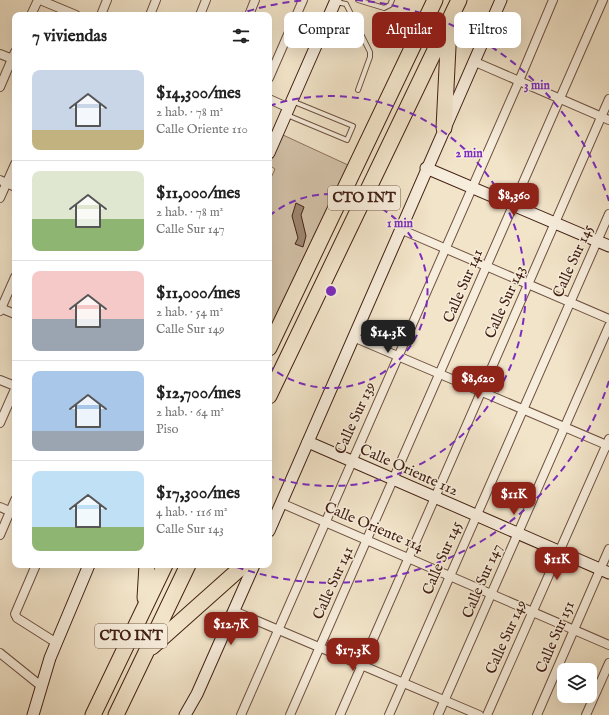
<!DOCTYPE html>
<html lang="es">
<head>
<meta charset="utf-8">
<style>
  body { margin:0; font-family:"IM FELL English",serif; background:#f6f6f6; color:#222; height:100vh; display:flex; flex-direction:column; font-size:15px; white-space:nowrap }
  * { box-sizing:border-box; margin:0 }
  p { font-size:13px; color:#767676 }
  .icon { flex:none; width:22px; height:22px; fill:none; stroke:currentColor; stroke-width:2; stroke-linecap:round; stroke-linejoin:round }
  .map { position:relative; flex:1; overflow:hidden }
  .panel { position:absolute; left:12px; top:12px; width:260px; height:556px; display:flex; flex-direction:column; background:#fff; border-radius:8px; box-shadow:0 4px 16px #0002 }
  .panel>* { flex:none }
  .banner { position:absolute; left:284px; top:12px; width:265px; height:36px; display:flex; gap:8px }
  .buttons { position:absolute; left:557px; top:663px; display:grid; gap:8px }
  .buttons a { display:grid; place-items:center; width:40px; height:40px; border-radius:8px; background:#fff; box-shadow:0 4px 16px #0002; font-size:20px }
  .price { position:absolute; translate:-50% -34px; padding:0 9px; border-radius:8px; background:#8f2418; color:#fff; font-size:13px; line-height:26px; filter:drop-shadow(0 1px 2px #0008) }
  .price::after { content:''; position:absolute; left:50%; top:24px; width:12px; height:9px; margin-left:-6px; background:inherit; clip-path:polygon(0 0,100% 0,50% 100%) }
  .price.active { background:#222; color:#fff }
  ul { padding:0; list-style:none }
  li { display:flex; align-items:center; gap:12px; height:100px; padding:0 20px }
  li+li { border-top:1px solid #e0e0e0 }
  li span { display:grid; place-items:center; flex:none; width:112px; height:80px; border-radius:8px; color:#555 }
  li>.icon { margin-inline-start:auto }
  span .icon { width:48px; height:48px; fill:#fffc; stroke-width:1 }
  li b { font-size:17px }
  h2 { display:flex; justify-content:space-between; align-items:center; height:48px; padding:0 20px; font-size:17px }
  .pill { padding:0 14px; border-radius:8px; background:#fff; box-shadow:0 4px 16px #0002; font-size:14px; line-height:36px }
  .pill.active { background:#8f2418; color:#fff }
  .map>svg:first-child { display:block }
  .green { fill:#d4c3aa; stroke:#8b725e }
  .building { fill:#9e8672; stroke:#422013 }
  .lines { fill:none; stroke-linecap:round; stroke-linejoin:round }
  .lane-casing { stroke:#6e5140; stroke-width:6 }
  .street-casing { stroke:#6e5140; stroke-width:10 }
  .secondary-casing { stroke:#422013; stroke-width:13 }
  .highway-casing { stroke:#422013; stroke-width:17 }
  .lane { stroke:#f7eddc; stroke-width:4 }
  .street { stroke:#f7eddc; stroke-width:8 }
  .secondary { stroke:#f7eddc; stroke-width:11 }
  .highway { stroke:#f2e4c9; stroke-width:15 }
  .ring { fill:none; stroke:#7b2cbf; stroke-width:2; stroke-dasharray:7 5 }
  .labels { text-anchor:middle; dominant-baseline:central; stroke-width:3; stroke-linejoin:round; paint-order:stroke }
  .shield { fill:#f7eddc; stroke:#785e4f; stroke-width:1 }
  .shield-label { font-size:14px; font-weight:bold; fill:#422013 }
  .street-label { font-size:15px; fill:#422013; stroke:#f7eddc }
  .centre { fill:#7b2cbf; stroke:#f7eddc; stroke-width:2 }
  .ring-label { font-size:12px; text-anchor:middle; font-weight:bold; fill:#7b2cbf; stroke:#f7eddc; stroke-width:3; stroke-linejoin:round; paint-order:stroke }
</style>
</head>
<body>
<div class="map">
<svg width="609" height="715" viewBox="0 0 609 715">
  <rect width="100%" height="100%" fill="#f2e4c9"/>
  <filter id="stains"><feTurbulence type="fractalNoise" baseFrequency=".005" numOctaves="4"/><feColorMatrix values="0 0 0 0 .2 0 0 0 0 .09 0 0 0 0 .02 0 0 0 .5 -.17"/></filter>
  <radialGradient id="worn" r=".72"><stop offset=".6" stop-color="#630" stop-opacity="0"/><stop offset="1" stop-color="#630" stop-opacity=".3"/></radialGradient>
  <path class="green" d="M283,135L348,165L269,331V179L270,180L275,169L269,165Z"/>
  <path class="building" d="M296,203L304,207L301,215L306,236L303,247L295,244L298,238L292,216Z"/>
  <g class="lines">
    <g class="lane-casing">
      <g id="lane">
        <path d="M358,0L384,8L390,5L392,0"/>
        <path d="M336,2L346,4L370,52V57L358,90"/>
        <path d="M287,115L347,140L353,126L292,101"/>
      </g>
    </g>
    <g class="street-casing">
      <g id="street">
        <path d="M40,0L76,15"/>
        <path d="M31,15L38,0"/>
        <path d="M101,15L107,0"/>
        <path d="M150,15L156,0"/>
        <path d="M200,15L206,0"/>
        <path d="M249,15L255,0"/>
        <path d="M0,54L15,60"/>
        <path d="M473,61L609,120"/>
        <path d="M269,78L303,0"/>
        <path d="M0,87L15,52"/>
        <path d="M269,99L289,108"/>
        <path d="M0,180L15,187"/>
        <path d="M0,198L15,164"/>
        <path d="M400,229L609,319"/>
        <path d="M0,308L15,314"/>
        <path d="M0,311L15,277"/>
        <path d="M353,337L609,446"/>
        <path d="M0,380L15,386"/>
        <path d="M0,423L15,389"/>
        <path d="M281,503L609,645"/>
        <path d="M0,507L14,513"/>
        <path d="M0,535L15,500"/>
        <path d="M36,565L15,614L17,618L55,642"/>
        <path d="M234,611L479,715"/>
        <path d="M0,653L41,686"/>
        <path d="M241,715L519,81L553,0"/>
        <path d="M290,715L603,0"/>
        <path d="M340,715L609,99"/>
        <path d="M389,715L609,214"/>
        <path d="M438,715L609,326"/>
        <path d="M487,715L609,439"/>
        <path d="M537,715L609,549"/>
        <path d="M586,715L609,663"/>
      </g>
    </g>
    <g class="secondary-casing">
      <g id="secondary">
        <path d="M269,153L336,0"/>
        <path d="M426,168L609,246"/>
        <path d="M308,442L609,573"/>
        <path d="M269,531L501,0"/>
        <path d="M33,715L50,658L89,565"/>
        <path d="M185,715L197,694L254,565"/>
      </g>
    </g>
    <g class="highway-casing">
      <g id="highway">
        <path d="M444,128L449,27"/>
        <path d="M269,348L435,0"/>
        <path d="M269,396L459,0"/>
        <path d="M145,598L147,565"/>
        <path d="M152,647L244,565"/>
        <path d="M93,715L165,565"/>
        <path d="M116,715L188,565"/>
      </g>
    </g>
    <use href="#lane" class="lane"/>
    <use href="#street" class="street"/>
    <use href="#secondary" class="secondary"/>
    <use href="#highway" class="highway"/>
  </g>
  <g class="ring">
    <path d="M269 216A97 97 0 1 1 269 366"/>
    <path d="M269 106A195 195 0 1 1 269 476"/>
    <path d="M609 381A292 292 0 0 1 231 565M236 15A292 292 0 0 1 306 0M356 0A292 292 0 0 1 609 201"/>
  </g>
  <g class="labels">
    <g class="shield">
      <rect x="328" y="186" width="72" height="24" rx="3"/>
      <rect x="95" y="624" width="72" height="24" rx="3"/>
    </g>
    <g class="shield-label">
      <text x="364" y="198">CTO INT</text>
      <text x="131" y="636">CTO INT</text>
    </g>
    <g class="street-label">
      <text transform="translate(573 261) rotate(-66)">Calle Sur 145</text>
      <text transform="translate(463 286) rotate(-67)">Calle Sur 141</text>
      <text transform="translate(505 302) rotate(-66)">Calle Sur 143</text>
      <text transform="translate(355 418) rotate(-66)">Calle Sur 139</text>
      <text transform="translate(409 470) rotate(24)">Calle Oriente 112</text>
      <text transform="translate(374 527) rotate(23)">Calle Oriente 114</text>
      <text transform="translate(442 558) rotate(-67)">Calle Sur 145</text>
      <text transform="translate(482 581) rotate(-67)">Calle Sur 147</text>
      <text transform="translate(333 583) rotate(-66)">Calle Sur 141</text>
      <text transform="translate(506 637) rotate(-66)">Calle Sur 149</text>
      <text transform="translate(555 637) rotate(-67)">Calle Sur 151</text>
    </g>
  </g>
  <circle cx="331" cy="291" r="6" class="centre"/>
  <g class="ring-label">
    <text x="537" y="89">3 min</text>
    <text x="469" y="157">2 min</text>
    <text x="400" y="227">1 min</text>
  </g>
  <rect width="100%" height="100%" filter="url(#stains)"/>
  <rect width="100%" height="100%" fill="url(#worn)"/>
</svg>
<div class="buttons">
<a><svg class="icon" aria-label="layers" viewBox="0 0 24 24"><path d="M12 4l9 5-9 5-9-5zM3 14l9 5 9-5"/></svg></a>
</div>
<b class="price" style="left:514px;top:217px">$8,360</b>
<b class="price active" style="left:388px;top:354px">$14.3K</b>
<b class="price" style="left:478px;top:400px">$8,620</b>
<b class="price" style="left:514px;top:516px">$11K</b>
<b class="price" style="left:557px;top:581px">$11K</b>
<b class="price" style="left:231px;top:646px">$12.7K</b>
<b class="price" style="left:353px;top:672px">$17.3K</b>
<div class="banner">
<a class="pill">Comprar</a>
<a class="pill active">Alquilar</a>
<a class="pill">Filtros</a>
</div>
<section class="panel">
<h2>7 viviendas<svg class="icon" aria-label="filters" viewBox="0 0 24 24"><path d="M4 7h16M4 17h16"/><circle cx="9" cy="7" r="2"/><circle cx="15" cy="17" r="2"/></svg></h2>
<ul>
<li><span style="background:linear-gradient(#c9d6e8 75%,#c2b280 0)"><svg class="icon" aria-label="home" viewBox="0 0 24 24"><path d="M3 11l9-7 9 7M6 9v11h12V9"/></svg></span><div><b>$14,300/mes</b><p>2 hab. · 78 m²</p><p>Calle Oriente 110</p></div></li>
<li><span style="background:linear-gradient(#dfe7d0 60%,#8fb573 0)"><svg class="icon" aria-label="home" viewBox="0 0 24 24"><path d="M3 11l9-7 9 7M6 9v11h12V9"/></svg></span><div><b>$11,000/mes</b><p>2 hab. · 78 m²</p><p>Calle Sur 147</p></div></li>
<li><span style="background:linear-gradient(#f6c9c9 60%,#9aa5b1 0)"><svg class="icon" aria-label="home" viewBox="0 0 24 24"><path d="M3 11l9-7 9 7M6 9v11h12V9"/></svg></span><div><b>$11,000/mes</b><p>2 hab. · 54 m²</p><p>Calle Sur 149</p></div></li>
<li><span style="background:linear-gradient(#a9c7e8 75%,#9aa5b1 0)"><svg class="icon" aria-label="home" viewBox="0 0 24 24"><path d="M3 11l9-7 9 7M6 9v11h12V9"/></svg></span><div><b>$12,700/mes</b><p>2 hab. · 64 m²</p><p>Piso</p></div></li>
<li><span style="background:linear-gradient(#bfe0f5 70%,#8fb573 0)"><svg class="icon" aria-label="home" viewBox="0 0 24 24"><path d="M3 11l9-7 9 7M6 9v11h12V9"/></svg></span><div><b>$17,300/mes</b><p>4 hab. · 116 m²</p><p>Calle Sur 143</p></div></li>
</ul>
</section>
</div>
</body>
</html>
